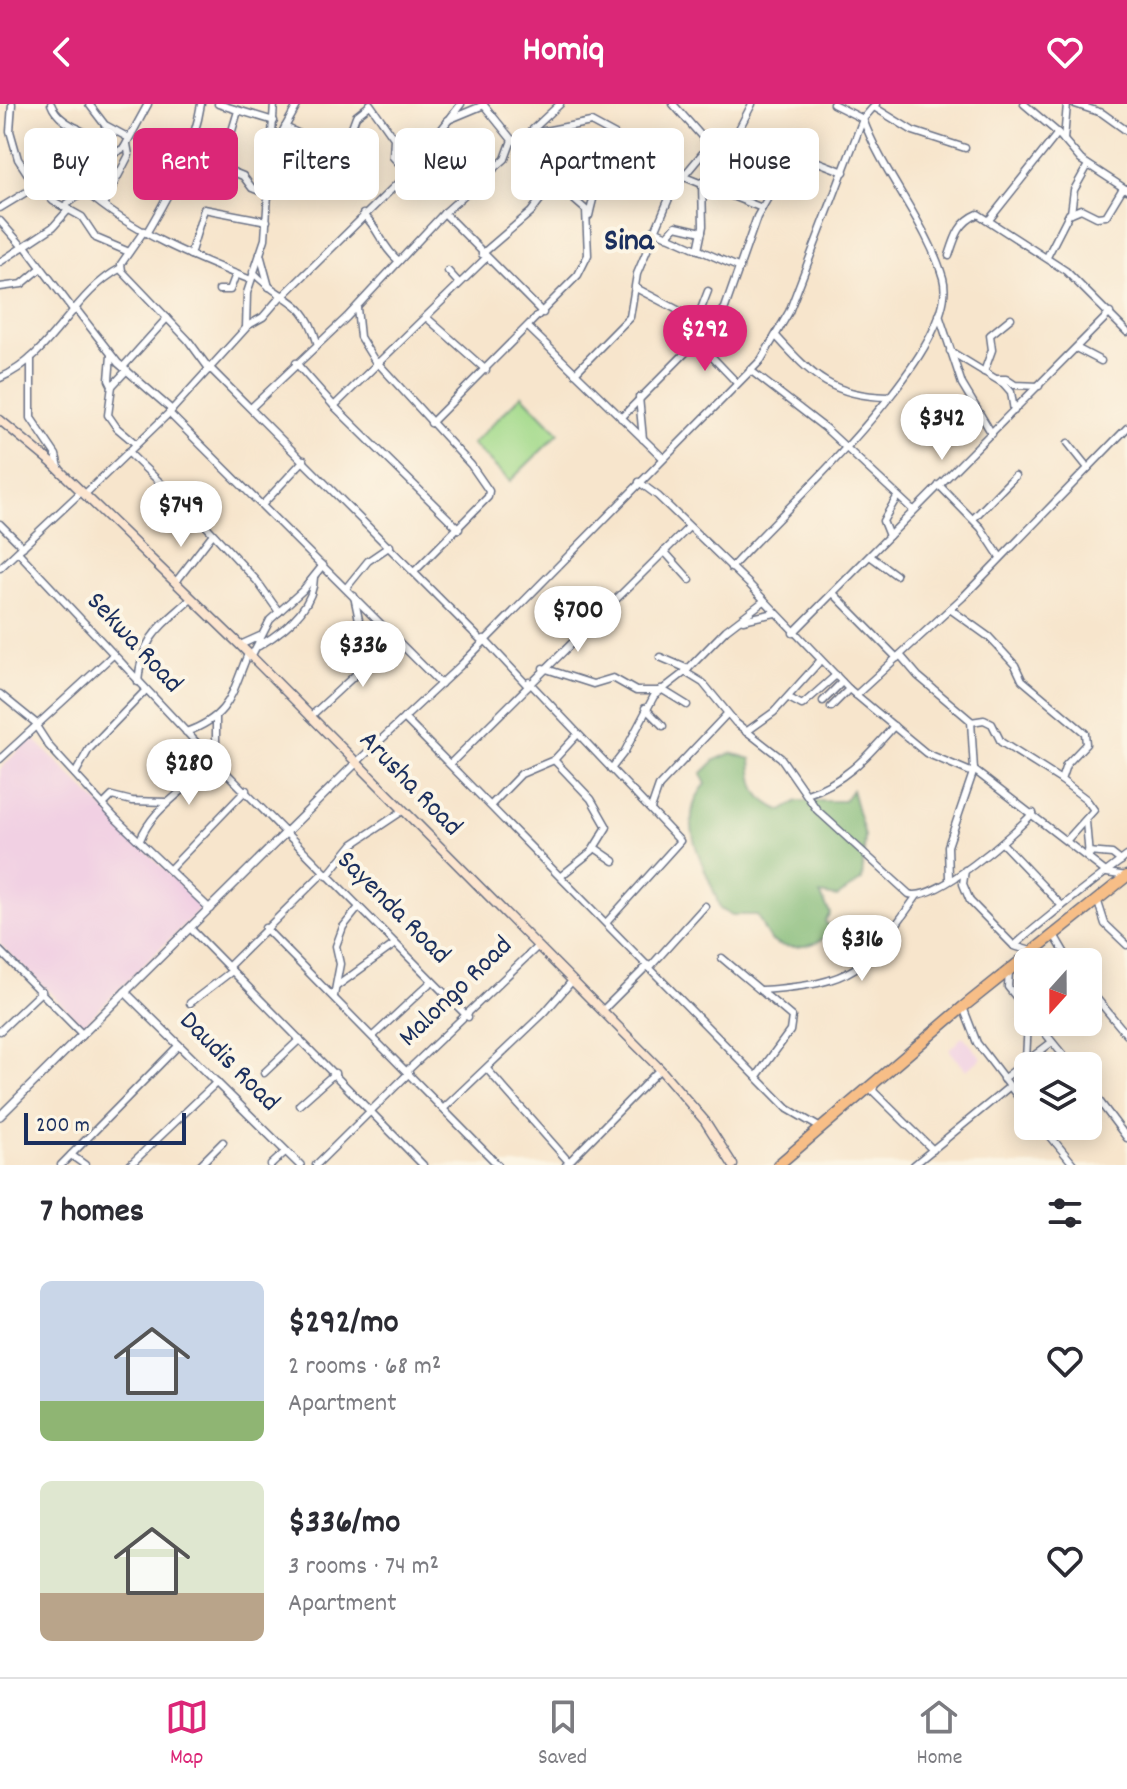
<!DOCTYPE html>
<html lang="en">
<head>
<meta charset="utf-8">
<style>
  body { margin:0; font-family:Dekko,sans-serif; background:#f7f7f7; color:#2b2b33; height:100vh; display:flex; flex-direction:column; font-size:30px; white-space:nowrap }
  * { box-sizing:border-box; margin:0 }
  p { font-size:26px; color:#7c7c81 }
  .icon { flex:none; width:44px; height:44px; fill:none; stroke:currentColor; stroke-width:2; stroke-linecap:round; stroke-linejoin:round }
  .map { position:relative; height:1061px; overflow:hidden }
  .panel { display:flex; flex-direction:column; background:#fff; flex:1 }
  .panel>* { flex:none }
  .banner { position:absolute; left:24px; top:24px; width:1080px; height:72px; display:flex; gap:16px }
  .needle { width:52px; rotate:201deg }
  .controls { position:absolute; left:1014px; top:844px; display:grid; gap:16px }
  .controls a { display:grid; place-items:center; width:88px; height:88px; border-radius:12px; background:#fff; box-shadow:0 4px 20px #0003; font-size:40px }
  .scale { position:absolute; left:24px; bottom:20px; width:162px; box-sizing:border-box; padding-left:8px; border:4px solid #1b2f5e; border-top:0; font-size:22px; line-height:28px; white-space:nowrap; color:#1b2f5e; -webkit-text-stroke:6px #fcf5e5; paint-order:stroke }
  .price { position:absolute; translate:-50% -68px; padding:0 18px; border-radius:28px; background:#fff; color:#222; font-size:26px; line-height:52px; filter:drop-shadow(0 2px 4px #0008) }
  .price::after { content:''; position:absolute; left:50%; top:48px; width:24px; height:18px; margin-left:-12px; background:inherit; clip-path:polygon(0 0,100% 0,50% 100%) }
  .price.on { background:#db2777; color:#fff }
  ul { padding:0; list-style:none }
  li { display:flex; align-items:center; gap:24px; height:200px; padding:0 40px }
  li span { display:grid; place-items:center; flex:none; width:224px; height:160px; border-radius:12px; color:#555 }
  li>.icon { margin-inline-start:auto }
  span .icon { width:96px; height:96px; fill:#fffc; stroke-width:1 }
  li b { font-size:34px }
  h2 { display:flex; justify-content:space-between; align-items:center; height:96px; padding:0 40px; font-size:34px }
  .pill { padding:0 28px; border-radius:12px; background:#fff; box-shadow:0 4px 20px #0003; font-size:28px; line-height:72px }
  .pill.on { background:#db2777; color:#fff }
  header { display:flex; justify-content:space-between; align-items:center; height:104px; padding:0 40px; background:#db2777; color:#fff; font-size:36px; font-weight:700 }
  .tabs { display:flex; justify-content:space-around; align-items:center; height:112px; border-top:2px solid #e1e1e2; background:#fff; font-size:22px; color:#7c7c81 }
  .tabs a { display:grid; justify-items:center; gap:4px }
  .tabs .on { color:#db2777 }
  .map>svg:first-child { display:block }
  .built { fill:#f1d0e3 }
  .green { fill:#a3da8b; stroke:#5f8474; stroke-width:2 }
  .forest { fill:#82ba77; stroke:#4e746a; stroke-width:2 }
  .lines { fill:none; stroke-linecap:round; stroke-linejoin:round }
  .minor-casing { stroke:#686f84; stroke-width:9 }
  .tertiary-casing { stroke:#686f84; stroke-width:10 }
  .secondary-casing { stroke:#686f84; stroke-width:11 }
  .trunk-casing { stroke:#686f84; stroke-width:13 }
  .minor { stroke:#fff; stroke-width:6 }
  .tertiary { stroke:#fff; stroke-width:7 }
  .secondary { stroke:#fce5cf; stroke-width:8 }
  .trunk { stroke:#f7be87; stroke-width:10 }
  .labels { text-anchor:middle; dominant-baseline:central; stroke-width:8; stroke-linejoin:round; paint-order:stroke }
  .street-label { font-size:28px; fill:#1b2f5e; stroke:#fcf5e5 }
  .quarter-label { font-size:32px; font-weight:bold; fill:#1b2f5e; stroke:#fcf5e5 }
</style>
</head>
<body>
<header><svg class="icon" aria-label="back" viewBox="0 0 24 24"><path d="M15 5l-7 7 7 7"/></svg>Homiq<svg class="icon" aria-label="heart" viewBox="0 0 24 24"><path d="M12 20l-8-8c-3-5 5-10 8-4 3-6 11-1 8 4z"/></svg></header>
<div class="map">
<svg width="1127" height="1061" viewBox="0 0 1127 1061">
  <rect width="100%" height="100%" fill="#fcf5e5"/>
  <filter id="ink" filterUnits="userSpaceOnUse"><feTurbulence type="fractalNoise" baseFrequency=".0125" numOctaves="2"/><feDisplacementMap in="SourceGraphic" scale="16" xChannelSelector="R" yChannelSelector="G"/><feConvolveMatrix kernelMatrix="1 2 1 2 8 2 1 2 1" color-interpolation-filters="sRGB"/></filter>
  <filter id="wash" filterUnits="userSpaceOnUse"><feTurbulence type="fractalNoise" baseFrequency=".006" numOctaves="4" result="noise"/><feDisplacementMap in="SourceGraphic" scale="32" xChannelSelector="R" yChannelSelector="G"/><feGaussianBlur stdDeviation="1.8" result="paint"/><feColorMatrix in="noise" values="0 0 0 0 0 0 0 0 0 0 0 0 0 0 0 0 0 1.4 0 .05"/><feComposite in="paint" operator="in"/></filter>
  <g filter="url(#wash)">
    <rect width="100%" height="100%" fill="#f7e5cc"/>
    <g class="built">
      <path d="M32,633L202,803L83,921L0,840V665Z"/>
      <path d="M963,932L982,954L966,966L949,946Z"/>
    </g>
    <path class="green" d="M522,291L559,329L510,377L472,340Z"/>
    <path class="forest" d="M731,649L751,655C752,681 756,697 782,707L798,697H844L852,686L865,732L862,776L837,793L820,790L830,809L825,817L831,826C823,843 782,850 769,834C764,828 761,818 757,811H732L720,805C710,767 671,719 706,680L701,670L715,656Z"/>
  </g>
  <g filter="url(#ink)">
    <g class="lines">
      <g class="minor-casing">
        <g id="minor">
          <path d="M12,0L10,27L18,55L29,72L53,97L82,113L96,134L129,148"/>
          <path d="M51,0C61,26 97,26 112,50"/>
          <path d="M89,0L105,21L129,34"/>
          <path d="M148,0L124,44L106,54L85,87C131,128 195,154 251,176"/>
          <path d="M218,0L274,17"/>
          <path d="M370,0L394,34L393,53L408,69"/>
          <path d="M673,0L711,43"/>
          <path d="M1024,0L1057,28L1081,56L1127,86"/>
          <path d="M1075,0L1102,9L1127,27"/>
          <path d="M874,3L913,27L965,44"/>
          <path d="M238,7L221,63L243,72L252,84L270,91"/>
          <path d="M448,16L484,1"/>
          <path d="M285,23L342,50L356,12L370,1"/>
          <path d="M738,27L844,68"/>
          <path d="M530,28L560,0"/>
          <path d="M529,30L591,18L615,31C626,56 604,68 596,86C593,94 591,103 589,112"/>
          <path d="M1064,36L1067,0"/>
          <path d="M275,41L298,0"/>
          <path d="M682,72L762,104"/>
          <path d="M34,78L77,24"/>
          <path d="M103,101L129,51L127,40"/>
          <path d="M63,103L85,87"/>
          <path d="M0,104L38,81"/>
          <path d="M444,109L543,209"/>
          <path d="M1071,109L1074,86L1088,61"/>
          <path d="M363,110C379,124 382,144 399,157"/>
          <path d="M989,116L1058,29"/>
          <path d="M0,117L23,143"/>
          <path d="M654,126L740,164"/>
          <path d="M144,127L121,160L122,167L188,236L210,266"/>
          <path d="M147,128C170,89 194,45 201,0"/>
          <path d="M667,132L676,122L702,128"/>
          <path d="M25,142L74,207"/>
          <path d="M698,146L703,122L702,78"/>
          <path d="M260,150L269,183"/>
          <path d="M482,150L531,108L554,77"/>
          <path d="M190,151L204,105L267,117"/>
          <path d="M949,152C955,133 959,118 978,110L1066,167L1127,228"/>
          <path d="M1047,153L1069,110L1081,105L1097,113L1106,112L1123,84"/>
          <path d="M0,158L53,123L69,105"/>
          <path d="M448,167L458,178"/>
          <path d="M253,168C282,200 303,190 317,238"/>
          <path d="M0,183L22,180L41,164"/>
          <path d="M636,184L691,213L703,231"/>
          <path d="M219,186H230L236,170"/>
          <path d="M284,191L408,69L461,0"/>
          <path d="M357,204L360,233L376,259"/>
          <path d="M76,205L118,259L172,306"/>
          <path d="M939,211L962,280L992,330"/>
          <path d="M426,213L486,266"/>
          <path d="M696,218L708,187"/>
          <path d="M247,222L263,213L282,191"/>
          <path d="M529,224L663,354"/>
          <path d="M777,233C813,273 833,292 888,293"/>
          <path d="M696,236L737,279"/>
          <path d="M1076,244L1101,257"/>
          <path d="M950,247L1004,280L1011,288L1014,307"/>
          <path d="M111,251L109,276L112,282"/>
          <path d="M31,254V314L56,351L60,367"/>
          <path d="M377,258L471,361L489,387L488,393L415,467"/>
          <path d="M296,259L334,302L459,425"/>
          <path d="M123,263L167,214"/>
          <path d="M211,265L482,537"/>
          <path d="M127,266L112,282L108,311L117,324L136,340"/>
          <path d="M750,266L825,324L913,406"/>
          <path d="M984,268L992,246L990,231L1011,214"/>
          <path d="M575,269L630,213L637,170L673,85L703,49L738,27L752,0"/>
          <path d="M0,274C52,252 72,190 121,164"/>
          <path d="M998,275H1006L1015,281L1039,282"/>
          <path d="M639,293L643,335"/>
          <path d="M334,302L486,154"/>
          <path d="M252,303L347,213L444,109L505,55L512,36L483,0"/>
          <path d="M169,309L441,580"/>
          <path d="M621,314L711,223L725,204L757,113L793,49"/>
          <path d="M431,319L578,171L588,151L586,106L555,79L533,41L512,36"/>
          <path d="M1068,339L1088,364"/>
          <path d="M128,348L207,423L257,477L279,508"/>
          <path d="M639,378L658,392L749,480L849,585L926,649L973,669"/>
          <path d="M939,381L981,424L1000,453"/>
          <path d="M84,391L169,309L246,224L247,189L265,135L274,0"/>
          <path d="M264,399L304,356"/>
          <path d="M973,415L1015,372"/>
          <path d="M0,420L23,443"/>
          <path d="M889,432L883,417L897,393"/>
          <path d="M664,447L690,476"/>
          <path d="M18,448L193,635L468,913"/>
          <path d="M870,452L896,471"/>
          <path d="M0,464L81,388"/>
          <path d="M731,464C778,410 963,246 943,174C927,119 883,70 863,15L833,0"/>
          <path d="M175,479L212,431"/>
          <path d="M347,483L368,457L390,442"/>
          <path d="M834,490L897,554"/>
          <path d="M354,492L368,559"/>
          <path d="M950,505L989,533L1015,561L1022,576L1085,629L1086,640L1066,661L1061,676L1086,695L1094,706L1067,736"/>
          <path d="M743,516L775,509"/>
          <path d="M793,529L1110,209"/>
          <path d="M484,535L527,581"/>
          <path d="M240,541L260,532"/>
          <path d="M259,542C284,527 314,504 314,473"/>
          <path d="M900,551L918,572L971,617L974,666L948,742L949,774"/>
          <path d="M251,553L270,516L303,486L323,461"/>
          <path d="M660,553L688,565"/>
          <path d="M543,564L593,580L613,574L636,587H659"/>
          <path d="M685,568L726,526L764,497"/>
          <path d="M138,578C142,532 159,524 191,495"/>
          <path d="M529,578L680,737L606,819"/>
          <path d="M661,585L687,601"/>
          <path d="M0,590L37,620"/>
          <path d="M856,591L963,493L1127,324"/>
          <path d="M789,594L802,601L836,571"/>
          <path d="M823,597L842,578"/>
          <path d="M831,603L849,585"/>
          <path d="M645,604L663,622"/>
          <path d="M310,613L396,533"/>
          <path d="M216,614V657"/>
          <path d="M404,614L788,1005L819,1023"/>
          <path d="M971,618L984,616L992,620L1001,638L1061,676"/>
          <path d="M36,622L49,642L115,714L210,805"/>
          <path d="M186,628C231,612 231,590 248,550"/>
          <path d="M746,628L774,608L820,557"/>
          <path d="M0,655L113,551"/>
          <path d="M554,656L591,695L607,723L592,747L561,772"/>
          <path d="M357,658L461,561L761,256L789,208L863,15L876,0"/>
          <path d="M450,660L689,423"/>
          <path d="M611,665L625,647L654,592L685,568L703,579L736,619L781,654L817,706L909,790C934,800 1015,729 1033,709"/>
          <path d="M974,666L1107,769L1127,772"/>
          <path d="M75,670L89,645L146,586"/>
          <path d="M807,690C846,678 868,651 894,622"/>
          <path d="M103,701L112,692L132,697L166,698"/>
          <path d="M491,701L521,670L554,656L577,631"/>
          <path d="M651,705L659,682L727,610"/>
          <path d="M1086,717L1089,753"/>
          <path d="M140,736C155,699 191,687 212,654"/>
          <path d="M1003,740L1062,802"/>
          <path d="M595,744L614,757"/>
          <path d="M1088,748L1112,750L1121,757"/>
          <path d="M170,765L246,686"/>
          <path d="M965,766L963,780L970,797L1014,842L1031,847"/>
          <path d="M327,772L353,740L404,706"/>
          <path d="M1097,795L1105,820L1127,841"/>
          <path d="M265,824L498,1061"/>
          <path d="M191,825L423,1061"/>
          <path d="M1053,829L1070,858"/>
          <path d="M1014,842C1050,810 1089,781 1127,752"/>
          <path d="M0,847L82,930"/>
          <path d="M722,854L792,913L790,927L757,972"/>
          <path d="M228,863L324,768"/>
          <path d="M650,863L705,802"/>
          <path d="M1009,867L1008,883L1028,908"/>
          <path d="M337,882L395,840"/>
          <path d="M1088,884L1127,931"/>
          <path d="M762,886C855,879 863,868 916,793"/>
          <path d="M334,892L340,860L336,842L343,823L359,803"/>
          <path d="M190,899L232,867"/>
          <path d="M963,903L977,939L1028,1006"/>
          <path d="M602,907L648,861"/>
          <path d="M1036,918L1072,962"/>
          <path d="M0,927L42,887"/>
          <path d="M373,932L432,877"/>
          <path d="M1026,956L1028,917"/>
          <path d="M487,965L569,1058"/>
          <path d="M407,967L538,842"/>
          <path d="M264,969L300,935"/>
          <path d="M1003,975L1052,938"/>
          <path d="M875,979L873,987L933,1046"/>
          <path d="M1088,982L1127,1034"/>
          <path d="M299,1001L335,969"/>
          <path d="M443,1005L545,908L572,877"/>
          <path d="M1042,1022L1074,1061"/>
          <path d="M71,1051L85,1061"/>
          <path d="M61,1061L179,941"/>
          <path d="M130,1061L217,978"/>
          <path d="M200,1061L223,1038"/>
          <path d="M271,1061L286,1047"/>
          <path d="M316,1061L409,969"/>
          <path d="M566,1061L660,965"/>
          <path d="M914,1061L1009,983"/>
        </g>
      </g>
      <g class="tertiary-casing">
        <g id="tertiary">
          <path d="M125,888L300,1061"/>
          <path d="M0,1012L357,658"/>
        </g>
      </g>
      <g class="secondary-casing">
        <path id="secondary" d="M0,316L51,358L240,541L660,965L705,1017L733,1061"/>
      </g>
      <g class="trunk-casing">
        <path id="trunk" d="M778,1061L963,903L1127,772"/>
      </g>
      <use href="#minor" class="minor"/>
      <use href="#tertiary" class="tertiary"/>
      <use href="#secondary" class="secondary"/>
      <use href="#trunk" class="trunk"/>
    </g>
  </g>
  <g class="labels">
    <g class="street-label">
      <text transform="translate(133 540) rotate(47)">Sekwa Road</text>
      <text transform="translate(409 681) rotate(46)">Arusha Road</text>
      <text transform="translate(392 805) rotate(45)">Sayenda Road</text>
      <text transform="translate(457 889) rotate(-44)">Malongo Road</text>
      <text transform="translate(228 959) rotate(45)">Daudis Road</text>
    </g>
    <g class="quarter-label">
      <text x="629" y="139">Sina</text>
    </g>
  </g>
</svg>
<div class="controls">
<a><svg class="needle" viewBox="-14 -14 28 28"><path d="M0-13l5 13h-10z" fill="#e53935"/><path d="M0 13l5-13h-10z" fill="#7c7c81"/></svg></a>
<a><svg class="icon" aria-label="layers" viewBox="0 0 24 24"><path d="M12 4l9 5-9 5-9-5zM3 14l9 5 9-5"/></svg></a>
</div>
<div class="scale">200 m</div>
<b class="price on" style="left:705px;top:269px">$292</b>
<b class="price" style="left:942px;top:358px">$342</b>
<b class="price" style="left:181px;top:445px">$749</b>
<b class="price" style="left:578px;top:550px">$700</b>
<b class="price" style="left:363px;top:585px">$336</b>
<b class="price" style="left:189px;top:703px">$280</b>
<b class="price" style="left:862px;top:879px">$316</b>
<div class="banner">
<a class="pill">Buy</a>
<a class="pill on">Rent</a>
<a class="pill">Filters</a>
<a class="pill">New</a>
<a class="pill">Apartment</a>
<a class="pill">House</a>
</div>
</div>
<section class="panel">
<h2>7 homes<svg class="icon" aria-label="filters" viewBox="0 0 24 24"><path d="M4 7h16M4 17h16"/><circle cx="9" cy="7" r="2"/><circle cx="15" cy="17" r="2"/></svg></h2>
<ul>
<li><span style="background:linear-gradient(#c9d6e8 75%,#8fb573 0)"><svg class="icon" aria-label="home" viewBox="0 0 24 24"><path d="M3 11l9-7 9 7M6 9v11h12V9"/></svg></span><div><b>$292/mo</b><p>2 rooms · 68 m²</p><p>Apartment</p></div><svg class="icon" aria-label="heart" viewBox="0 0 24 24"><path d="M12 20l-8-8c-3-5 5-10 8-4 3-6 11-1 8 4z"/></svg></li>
<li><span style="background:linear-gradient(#dfe7d0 70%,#b9a48a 0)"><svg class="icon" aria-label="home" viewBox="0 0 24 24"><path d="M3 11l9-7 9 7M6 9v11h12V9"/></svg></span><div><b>$336/mo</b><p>3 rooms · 74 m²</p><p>Apartment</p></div><svg class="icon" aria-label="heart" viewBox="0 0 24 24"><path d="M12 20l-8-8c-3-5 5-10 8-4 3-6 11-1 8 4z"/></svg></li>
</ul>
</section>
<nav class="tabs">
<a class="on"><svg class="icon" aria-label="map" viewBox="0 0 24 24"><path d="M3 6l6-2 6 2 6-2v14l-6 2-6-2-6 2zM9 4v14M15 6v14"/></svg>Map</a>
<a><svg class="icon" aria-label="saved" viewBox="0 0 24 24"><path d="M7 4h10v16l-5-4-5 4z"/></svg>Saved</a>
<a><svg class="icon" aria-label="home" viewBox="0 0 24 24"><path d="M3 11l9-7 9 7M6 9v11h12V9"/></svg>Home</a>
</nav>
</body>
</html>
